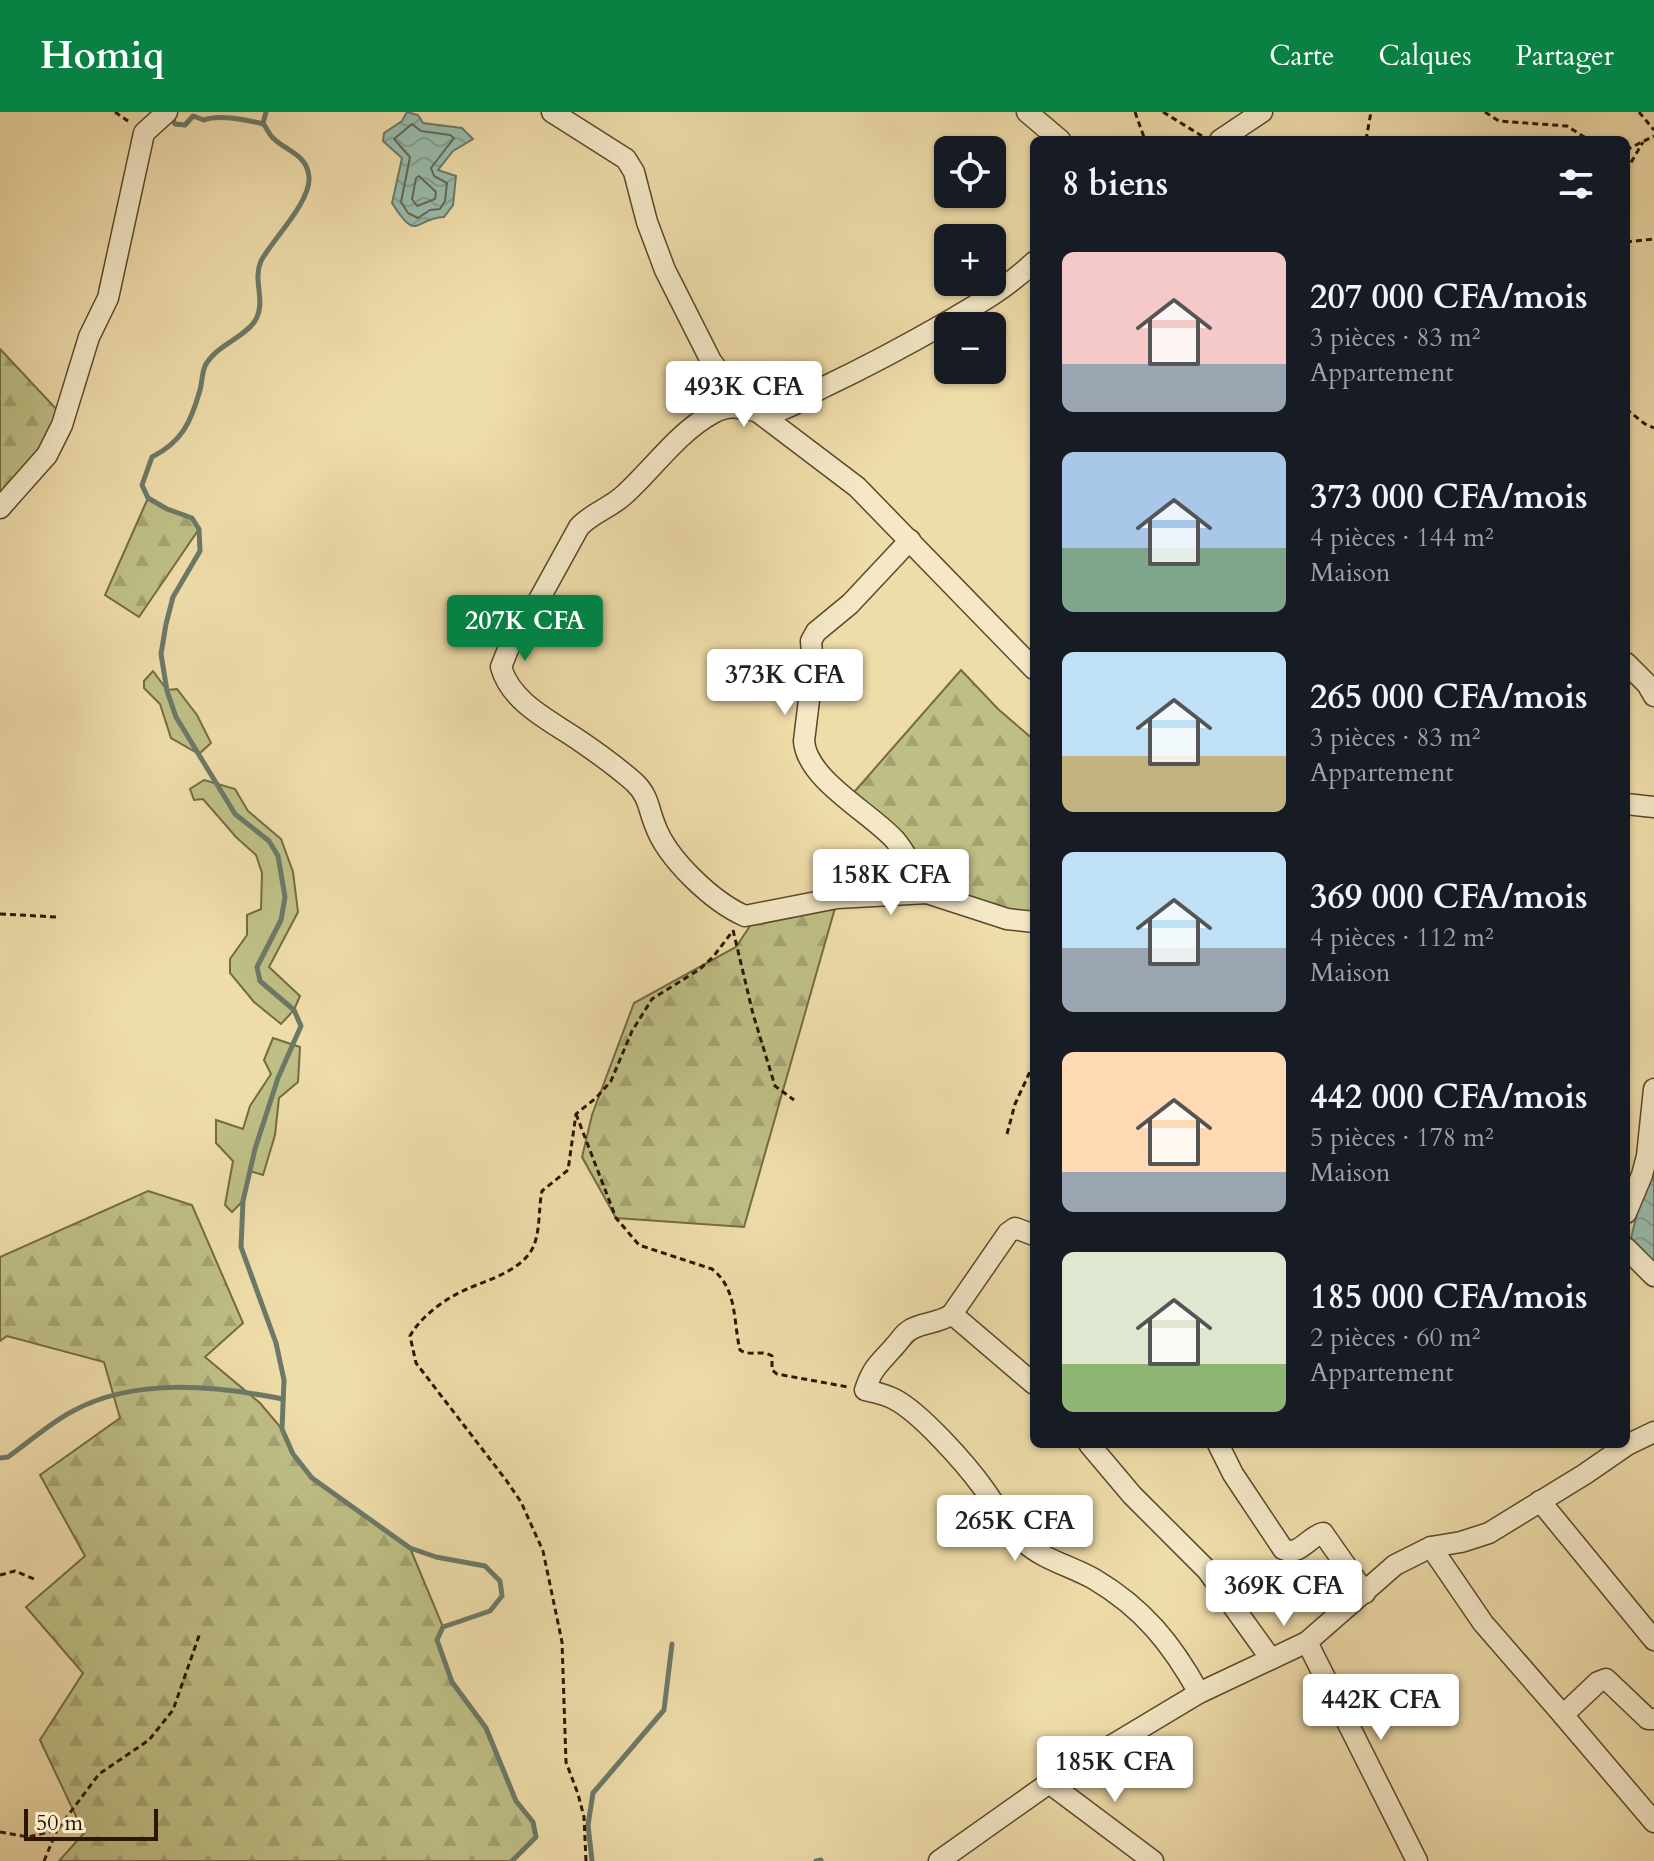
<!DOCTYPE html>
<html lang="fr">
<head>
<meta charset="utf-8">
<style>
  body { margin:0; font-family:Cardo,serif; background:#20242c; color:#f1f3f6; height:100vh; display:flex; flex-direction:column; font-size:30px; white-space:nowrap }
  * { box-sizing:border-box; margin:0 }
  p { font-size:26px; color:#9ea1a6 }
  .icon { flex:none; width:44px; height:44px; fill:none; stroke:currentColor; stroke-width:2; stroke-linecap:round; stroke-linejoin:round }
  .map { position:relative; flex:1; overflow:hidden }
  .panel { position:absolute; left:1030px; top:24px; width:600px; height:1312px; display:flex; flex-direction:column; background:#171b24; border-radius:12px; box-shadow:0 2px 6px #0004 }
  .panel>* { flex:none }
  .tools { position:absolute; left:934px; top:24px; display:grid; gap:16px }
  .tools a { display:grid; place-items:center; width:72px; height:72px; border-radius:12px; background:#171b24; box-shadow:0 2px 6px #0004; font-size:40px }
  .scale { position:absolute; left:24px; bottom:20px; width:134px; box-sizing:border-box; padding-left:8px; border:4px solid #291700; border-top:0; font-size:22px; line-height:28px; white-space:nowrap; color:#291700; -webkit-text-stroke:6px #f4e8c7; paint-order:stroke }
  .price { position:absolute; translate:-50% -68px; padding:0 18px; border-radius:8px; background:#fff; color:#222; font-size:26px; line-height:52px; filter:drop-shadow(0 2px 4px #0008) }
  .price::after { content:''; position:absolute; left:50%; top:48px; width:24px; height:18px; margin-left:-12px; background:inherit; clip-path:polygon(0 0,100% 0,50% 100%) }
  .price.current { background:#0b8043; color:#fff }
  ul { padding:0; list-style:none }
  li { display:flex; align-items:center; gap:24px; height:200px; padding:0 32px }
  li span { display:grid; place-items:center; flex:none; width:224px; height:160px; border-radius:12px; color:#555 }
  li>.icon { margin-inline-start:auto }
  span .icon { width:96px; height:96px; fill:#fffc; stroke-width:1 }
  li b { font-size:34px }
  h2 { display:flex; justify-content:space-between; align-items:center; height:96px; padding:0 32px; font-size:34px }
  header { display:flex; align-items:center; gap:48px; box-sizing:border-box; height:112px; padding:0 40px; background:#0b8043; color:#fff }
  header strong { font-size:38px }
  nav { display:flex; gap:44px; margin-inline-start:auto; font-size:28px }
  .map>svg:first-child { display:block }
  .green { fill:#bebf85; stroke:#746b42; stroke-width:2 }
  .forest { fill:url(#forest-firs); stroke:#746b42; stroke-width:2 }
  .water { fill:url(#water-waves); stroke:#6c7967; stroke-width:2 }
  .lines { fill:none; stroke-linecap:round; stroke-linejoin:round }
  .shore { stroke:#616956; stroke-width:2 }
  .stream { stroke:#6c7967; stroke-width:5 }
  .minor-casing { stroke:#5a482a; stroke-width:23 }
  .path { stroke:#291700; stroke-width:3; stroke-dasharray:6 4; stroke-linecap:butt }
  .minor { stroke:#f4e8c7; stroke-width:20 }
</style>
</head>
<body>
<header>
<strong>Homiq</strong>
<nav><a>Carte</a><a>Calques</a><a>Partager</a></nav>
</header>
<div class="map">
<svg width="1654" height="1749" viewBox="0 0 1654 1749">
  <defs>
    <pattern id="forest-firs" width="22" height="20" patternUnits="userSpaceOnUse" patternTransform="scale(2)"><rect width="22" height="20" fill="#bebf85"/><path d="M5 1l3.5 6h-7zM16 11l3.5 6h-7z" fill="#a3a371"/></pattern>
    <pattern id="water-waves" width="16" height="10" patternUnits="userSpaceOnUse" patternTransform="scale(2)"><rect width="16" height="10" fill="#99bbab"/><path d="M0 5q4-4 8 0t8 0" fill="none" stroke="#84a091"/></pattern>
  </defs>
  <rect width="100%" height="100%" fill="#eedca9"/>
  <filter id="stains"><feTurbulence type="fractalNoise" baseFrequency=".0025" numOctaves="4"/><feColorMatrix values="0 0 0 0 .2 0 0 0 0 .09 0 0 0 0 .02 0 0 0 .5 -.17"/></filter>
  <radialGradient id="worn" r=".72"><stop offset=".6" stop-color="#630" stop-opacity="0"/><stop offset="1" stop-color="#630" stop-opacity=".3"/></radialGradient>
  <g class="green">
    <path d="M153,559L167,578L177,577L197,603L211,631L199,642L171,626L160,592L144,576V569Z"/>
    <path d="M204,668L235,677L248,699L281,727L293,760L298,800L269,855L300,884L294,898L281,912L254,890L230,861V847L247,823V803L261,797L262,761L256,743L236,725L203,687L194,688L190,677Z"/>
    <path d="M273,926L300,935L298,970L279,986L275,1023L263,1063L250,1059L243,1089L232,1100L225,1093L233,1049L216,1031V1008L243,1017L250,994L271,962L264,948Z"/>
  </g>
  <g class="forest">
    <path d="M0,237L60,301L54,329L0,388Z"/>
    <path d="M148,386L167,397L192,406L199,417L139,505L105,483Z"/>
    <path d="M961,558L998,597L1034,628V807L936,785L848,687Z"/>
    <path d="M837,789L744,1115L616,1106L582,1045L592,1003L634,891L736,835L754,808Z"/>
    <path d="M148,1079L192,1093L243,1211L205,1245L260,1291L282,1317L293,1342L312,1366L410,1436L443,1515L437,1528L452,1570L486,1616L516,1689L533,1710L536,1725L512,1749H59L84,1721L40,1628L83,1561L26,1495L85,1444L40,1363L120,1306L104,1250L7,1224L0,1229V1145Z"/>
  </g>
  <g class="water">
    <path d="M407,0L418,3L423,11L462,16L473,27L453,39L438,58L456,64L453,93L444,105C414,106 418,132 392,91L402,46L383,29L384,21L402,9Z"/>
    <path d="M1654,1053V1149H1652L1639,1140L1631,1126L1639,1094Z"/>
  </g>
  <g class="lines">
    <g class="shore">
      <path d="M412,12L421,19L450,23L454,26L431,56L434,64L447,71L445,89L440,97L430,98L418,106L408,101L401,90L410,45L394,27Z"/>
      <path d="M419,64L436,80L435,87L417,94L412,87L416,66Z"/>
    </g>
    <g class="stream">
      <path d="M266,0L263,11C266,15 269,22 273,26C286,39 307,42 309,65C311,90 272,128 261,149C252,169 267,189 255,209C243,227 216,233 205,254C202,261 202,271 200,278C191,310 182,330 152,345L142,373L148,386L167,397L192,406L199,417L200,439L173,485L166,512L161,542L167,579L176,605L235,702L269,729L278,744L285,785L281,808L257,855L260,869L294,898L301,914L278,966L255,1037L243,1089L241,1135L276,1231L284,1268L282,1317L293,1342L312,1366L410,1436L436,1445L485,1454L500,1469L502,1484L490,1499L443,1515L437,1528L452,1570L486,1616L516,1689L533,1710L536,1725L512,1749"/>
      <path d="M171,3L175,12L185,13L193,4L204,8C218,2 248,8 263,12"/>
      <path d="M0,1346L8,1345C29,1330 50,1311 73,1299C135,1265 217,1274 283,1287"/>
      <path d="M592,1749L588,1713L593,1681L664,1598L672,1532"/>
      <path d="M816,1749L821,1748"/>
    </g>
    <g class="minor-casing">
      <g id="minor">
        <path d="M552,0L626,47L634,60L647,110L665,158L711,249L732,276L758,300L857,375L1034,557"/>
        <path d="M1027,0L1060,28"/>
        <path d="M1220,28L1262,0"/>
        <path d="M1034,150C1008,175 980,191 949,209C909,232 868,254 826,274C810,281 795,295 777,299C753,305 739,287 713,301C677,321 653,357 624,383C610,396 592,401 579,415L536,493L515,520L501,555C511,591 551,609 580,629C599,642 617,655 634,670C649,684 648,696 655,713C667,747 713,790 745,804L837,786L927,781L1007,807L1034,810"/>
        <path d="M0,396L47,343L62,313L89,225L108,186L144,21L167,0"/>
        <path d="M910,428L850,492L816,520L811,529L813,555L804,629C807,668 871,701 895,728C908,743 917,764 927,781"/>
        <path d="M1626,551L1647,572L1654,584"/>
        <path d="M1626,692L1654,695"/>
        <path d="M1626,1101L1642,1063L1647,1044L1654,977"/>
        <path d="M1034,1123L1015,1116L1008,1121L952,1202C941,1210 929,1210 916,1215C904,1219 901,1228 893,1236C878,1253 873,1255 865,1278C874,1280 885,1282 894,1287C920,1300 966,1352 984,1377C996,1394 1008,1415 1024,1430C1044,1448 1071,1454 1094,1467C1143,1496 1172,1532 1199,1581"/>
        <path d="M1626,1136L1654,1164"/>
        <path d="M952,1202L1034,1272"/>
        <path d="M1089,1332L1132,1383L1207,1458L1271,1547"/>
        <path d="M1218,1332L1233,1362L1283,1437C1299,1445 1308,1425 1323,1421L1365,1481"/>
        <path d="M1540,1389L1654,1528"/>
        <path d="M1431,1435L1483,1511L1563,1603L1598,1570L1606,1567L1648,1607H1654"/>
        <path d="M1307,1530L1417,1749"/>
        <path d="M1563,1603L1654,1710"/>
        <path d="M1049,1671L1153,1749"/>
        <path d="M939,1749L1049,1671L1199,1581L1307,1530L1395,1453L1431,1435L1461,1430L1489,1421L1585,1362L1627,1333L1654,1320"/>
      </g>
    </g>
    <g class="path">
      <path d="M115,0L128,9"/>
      <path d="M1135,0L1145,28"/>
      <path d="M1163,0L1202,24"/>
      <path d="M1485,0L1499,9L1567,14L1589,28"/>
      <path d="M1639,0L1654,18"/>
      <path d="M1366,28L1371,0"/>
      <path d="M1626,38L1654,24"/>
      <path d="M1626,59L1643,30"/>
      <path d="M1626,130L1654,127"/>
      <path d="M1626,297L1645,312L1654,316"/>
      <path d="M0,802L57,805"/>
      <path d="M733,818L753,902L775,974L794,988"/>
      <path d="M576,1002L616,1106L639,1133L712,1157C738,1177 733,1210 740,1238C750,1245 762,1237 772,1244V1258L777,1262L848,1275"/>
      <path d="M1007,1022L1015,992L1034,951"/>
      <path d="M0,1463L15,1459L34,1467"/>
      <path d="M0,1720L28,1725L57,1718L99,1662L149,1628L173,1598L200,1521"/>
      <path d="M44,1749L57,1718"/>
      <path d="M586,1749L584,1705L578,1682L566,1650L562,1530L543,1439L521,1390L506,1368L416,1251L410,1224C421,1204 446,1186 467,1177C487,1168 518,1160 531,1139C541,1123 538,1097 542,1079L568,1058L576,1002L596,986L611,969L632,919L652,887L700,857L713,845L732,820"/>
    </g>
    <use href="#minor" class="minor"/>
  </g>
  <rect width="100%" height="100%" filter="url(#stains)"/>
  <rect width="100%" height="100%" fill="url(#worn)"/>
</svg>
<div class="tools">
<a><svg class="icon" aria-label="locate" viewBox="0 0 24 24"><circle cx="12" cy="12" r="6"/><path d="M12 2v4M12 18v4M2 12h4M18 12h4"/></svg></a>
<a>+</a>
<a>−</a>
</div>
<div class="scale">50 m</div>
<b class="price" style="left:744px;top:317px">493K CFA</b>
<b class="price current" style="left:525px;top:551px">207K CFA</b>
<b class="price" style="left:785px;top:605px">373K CFA</b>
<b class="price" style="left:891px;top:805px">158K CFA</b>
<b class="price" style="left:1015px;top:1451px">265K CFA</b>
<b class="price" style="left:1284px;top:1516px">369K CFA</b>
<b class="price" style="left:1381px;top:1630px">442K CFA</b>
<b class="price" style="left:1115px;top:1692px">185K CFA</b>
<section class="panel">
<h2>8 biens<svg class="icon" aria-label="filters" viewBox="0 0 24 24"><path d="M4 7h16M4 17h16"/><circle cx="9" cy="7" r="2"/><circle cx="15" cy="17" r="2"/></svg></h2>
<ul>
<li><span style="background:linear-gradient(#f6c9c9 70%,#9aa5b1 0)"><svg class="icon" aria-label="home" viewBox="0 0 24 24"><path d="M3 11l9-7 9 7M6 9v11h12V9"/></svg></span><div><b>207 000 CFA/mois</b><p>3 pièces · 83 m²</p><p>Appartement</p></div></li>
<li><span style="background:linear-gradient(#a9c7e8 60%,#7fa58c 0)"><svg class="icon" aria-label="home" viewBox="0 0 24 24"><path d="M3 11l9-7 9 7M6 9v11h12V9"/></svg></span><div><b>373 000 CFA/mois</b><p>4 pièces · 144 m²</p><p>Maison</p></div></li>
<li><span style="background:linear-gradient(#bfe0f5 65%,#c2b280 0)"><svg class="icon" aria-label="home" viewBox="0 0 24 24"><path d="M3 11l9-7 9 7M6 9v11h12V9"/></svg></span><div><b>265 000 CFA/mois</b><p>3 pièces · 83 m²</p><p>Appartement</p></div></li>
<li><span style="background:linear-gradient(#bfe0f5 60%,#9aa5b1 0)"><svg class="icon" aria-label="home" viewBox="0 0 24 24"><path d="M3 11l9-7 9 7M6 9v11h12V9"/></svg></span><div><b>369 000 CFA/mois</b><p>4 pièces · 112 m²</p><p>Maison</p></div></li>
<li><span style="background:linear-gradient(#ffd9b3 75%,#9aa5b1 0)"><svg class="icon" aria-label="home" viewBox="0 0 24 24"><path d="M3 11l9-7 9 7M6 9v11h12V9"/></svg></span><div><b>442 000 CFA/mois</b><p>5 pièces · 178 m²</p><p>Maison</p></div></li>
<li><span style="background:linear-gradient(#dfe7d0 70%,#8fb573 0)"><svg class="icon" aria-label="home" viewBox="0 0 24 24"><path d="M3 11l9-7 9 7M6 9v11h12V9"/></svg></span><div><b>185 000 CFA/mois</b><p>2 pièces · 60 m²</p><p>Appartement</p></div></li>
</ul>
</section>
</div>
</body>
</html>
